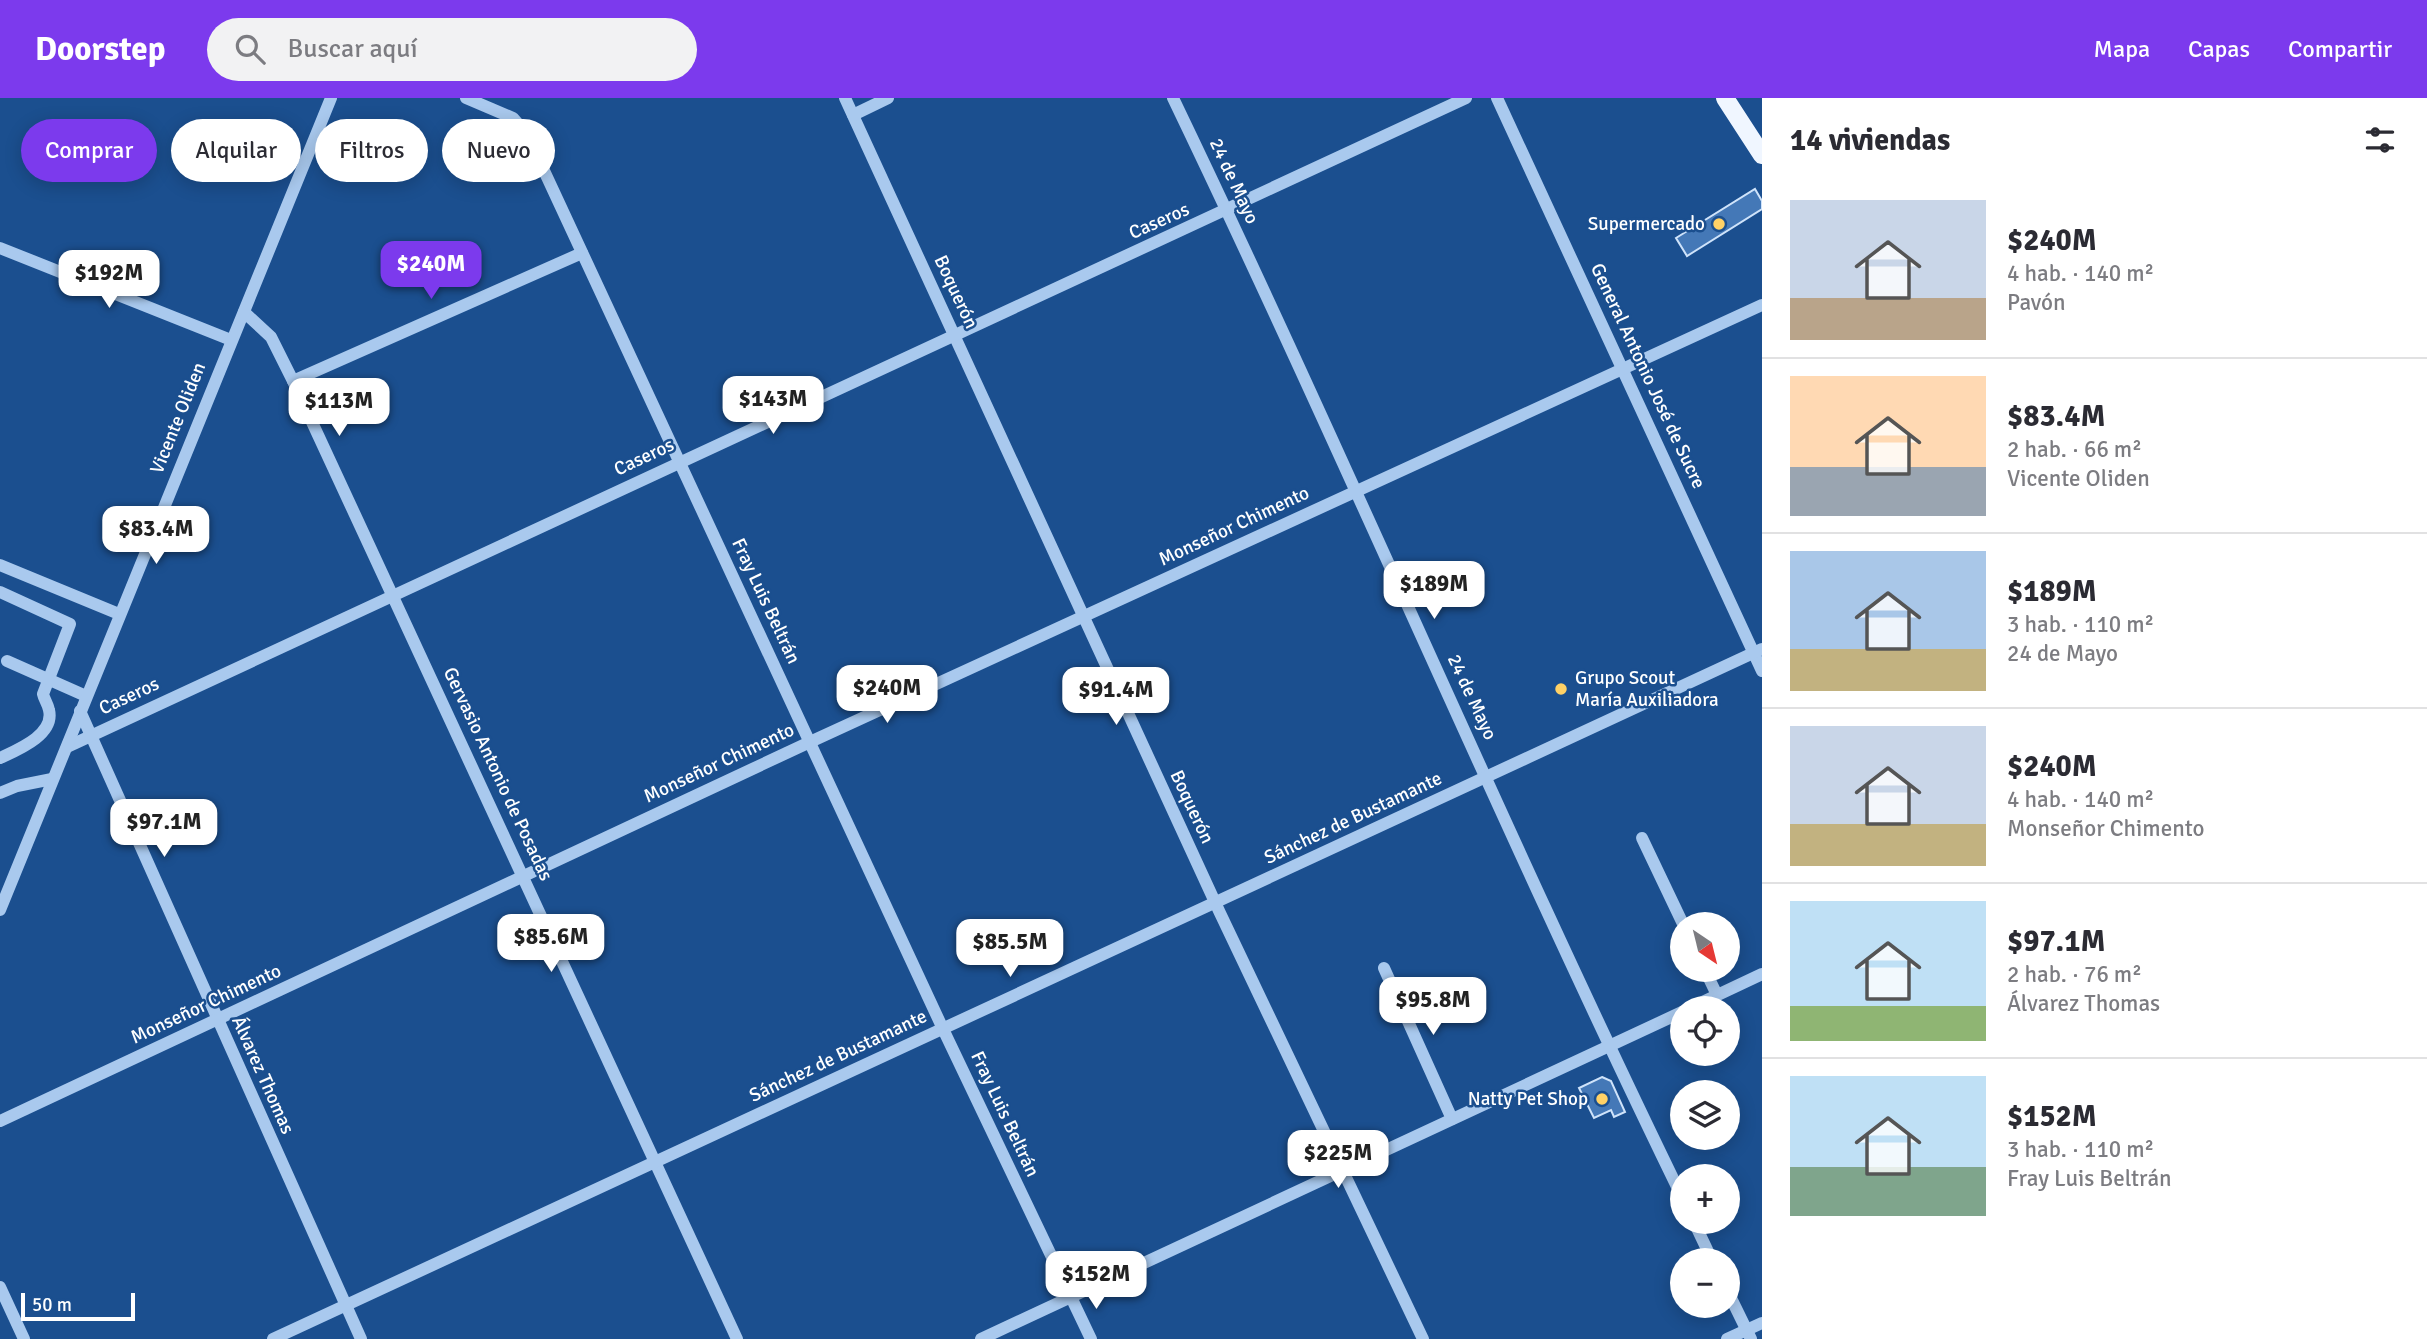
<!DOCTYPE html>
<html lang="es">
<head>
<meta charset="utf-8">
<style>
  body { margin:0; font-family:Signika,sans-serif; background:#f2f2f3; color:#2b2b33; height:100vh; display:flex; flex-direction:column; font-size:26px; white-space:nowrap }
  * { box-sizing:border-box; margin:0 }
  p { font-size:23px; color:#7c7c81 }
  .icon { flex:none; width:38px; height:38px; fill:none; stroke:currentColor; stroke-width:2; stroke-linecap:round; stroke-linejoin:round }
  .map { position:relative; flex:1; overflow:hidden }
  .panel { display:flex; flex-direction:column; background:#fff; width:665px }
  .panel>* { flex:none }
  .hud { position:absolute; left:21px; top:21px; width:665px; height:63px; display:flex; gap:14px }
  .needle { width:46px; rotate:145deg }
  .fabs { position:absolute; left:1670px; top:814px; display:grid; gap:14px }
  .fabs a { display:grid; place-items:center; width:70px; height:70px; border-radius:50%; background:#fff; box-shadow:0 4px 18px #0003; font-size:35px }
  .scale { position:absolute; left:21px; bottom:18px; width:114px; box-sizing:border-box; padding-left:7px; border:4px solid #fff; border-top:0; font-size:19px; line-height:24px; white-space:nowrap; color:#fff; -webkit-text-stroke:5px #1b4f8f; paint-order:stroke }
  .price { position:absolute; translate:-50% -60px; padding:0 16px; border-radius:14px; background:#fff; color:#222; font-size:23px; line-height:46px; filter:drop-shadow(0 2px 4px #0008) }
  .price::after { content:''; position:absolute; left:50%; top:42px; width:21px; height:16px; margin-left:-10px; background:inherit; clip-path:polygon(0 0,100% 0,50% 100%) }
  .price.current { background:#7c3aed; color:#fff }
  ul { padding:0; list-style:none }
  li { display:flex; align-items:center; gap:21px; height:175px; padding:0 28px }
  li+li { border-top:2px solid #e1e1e2 }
  li span { display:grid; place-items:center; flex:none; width:196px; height:140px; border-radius:0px; color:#555 }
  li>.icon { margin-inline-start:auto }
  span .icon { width:84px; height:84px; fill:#fffc; stroke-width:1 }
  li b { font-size:30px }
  h2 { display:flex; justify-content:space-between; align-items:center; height:84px; padding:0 28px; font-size:30px }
  .tag { padding:0 24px; border-radius:32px; background:#fff; box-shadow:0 4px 18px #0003; font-size:24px; line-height:63px }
  .tag.current { background:#7c3aed; color:#fff }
  header { display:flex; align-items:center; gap:42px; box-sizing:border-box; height:98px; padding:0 35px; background:#7c3aed; color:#fff }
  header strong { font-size:33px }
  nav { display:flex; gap:38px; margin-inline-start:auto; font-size:24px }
  .search { width:490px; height:63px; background:#f2f2f3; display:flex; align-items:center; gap:18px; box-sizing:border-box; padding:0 24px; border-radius:38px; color:#7c7c81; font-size:26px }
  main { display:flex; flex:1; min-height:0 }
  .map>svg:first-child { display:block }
  .building { fill:#4478b7; stroke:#cfe3fa; stroke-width:2 }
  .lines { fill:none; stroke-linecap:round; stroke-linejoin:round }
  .minor { stroke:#a9c9ee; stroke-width:12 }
  .major { stroke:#f0f6ff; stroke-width:18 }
  .poi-dot { fill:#ffd166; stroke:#1b4f8f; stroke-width:2.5 }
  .labels { text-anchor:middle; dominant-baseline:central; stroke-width:5; stroke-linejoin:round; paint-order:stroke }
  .street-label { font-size:19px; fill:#fff; stroke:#1b4f8f }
  .poi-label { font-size:19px; fill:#fff; stroke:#1b4f8f; text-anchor:end }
</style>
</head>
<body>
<header>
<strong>Doorstep</strong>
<div class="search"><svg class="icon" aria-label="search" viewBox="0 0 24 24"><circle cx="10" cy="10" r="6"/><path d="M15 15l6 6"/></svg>Buscar aquí</div>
<nav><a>Mapa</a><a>Capas</a><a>Compartir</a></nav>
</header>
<main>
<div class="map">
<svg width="1762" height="1241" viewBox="0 0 1762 1241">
  <rect width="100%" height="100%" fill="#1b4f8f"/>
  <g class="building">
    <path d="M1755,91L1762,103V111L1687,158L1676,140Z"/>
    <path d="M1602,979L1611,983L1625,1014L1614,1019L1611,1012L1594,1020L1579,990Z"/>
  </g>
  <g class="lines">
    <g class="minor">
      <path d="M466,0L513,20L527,36L943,931L1091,1241"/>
      <path d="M845,0L1220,815L1423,1241"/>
      <path d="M1173,0C1348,364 1505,736 1682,1099"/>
      <path d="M1497,0L1762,573"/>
      <path d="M853,17L888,0"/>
      <path d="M0,150L231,242"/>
      <path d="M244,214L271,239L293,283L737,1241"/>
      <path d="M293,283L582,155"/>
      <path d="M0,467L119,516"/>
      <path d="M0,494L70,526L43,596C44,601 48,606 49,612C55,637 17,652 0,660"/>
      <path d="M7,563L86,598"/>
      <path d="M80,613L361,1241"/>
      <path d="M67,649L1466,0"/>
      <path d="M0,695L17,688L52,681"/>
      <path d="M1642,740L1683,826"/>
      <path d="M0,812L331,0"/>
      <path d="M1384,870L1452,1021"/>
      <path d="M1705,872L1717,897"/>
      <path d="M1690,910L1762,876"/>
      <path d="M0,1023L810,644L1762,207"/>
      <path d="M1694,1124L1712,1162"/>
      <path d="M0,1189L24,1241"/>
      <path d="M1727,1192L1751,1241"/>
      <path d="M273,1241L1762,551"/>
      <path d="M981,1241L1682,914"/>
      <path d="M1727,1241L1762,1225"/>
    </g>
    <path class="major" d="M1725,0L1762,57"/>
  </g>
  <g class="poi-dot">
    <circle cx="1719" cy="126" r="7"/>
    <circle cx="1561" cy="591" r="7"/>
    <circle cx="1602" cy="1001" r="7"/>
  </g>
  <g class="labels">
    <g class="street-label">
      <text transform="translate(1234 83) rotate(65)">24 de Mayo</text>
      <text transform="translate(1159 123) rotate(-24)">Caseros</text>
      <text transform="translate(956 194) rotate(65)">Boquerón</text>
      <text transform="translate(1648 278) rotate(65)">General Antonio José de Sucre</text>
      <text transform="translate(178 320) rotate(-68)">Vicente Oliden</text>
      <text transform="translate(644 359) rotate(-25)">Caseros</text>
      <text transform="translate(1234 428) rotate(-25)">Monseñor Chimento</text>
      <text transform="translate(766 503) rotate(65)">Fray Luis Beltrán</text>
      <text transform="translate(129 598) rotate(-25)">Caseros</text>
      <text transform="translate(1472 599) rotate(65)">24 de Mayo</text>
      <text transform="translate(719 665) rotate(-25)">Monseñor Chimento</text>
      <text transform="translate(498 676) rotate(65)">Gervasio Antonio de Posadas</text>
      <text transform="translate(1192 709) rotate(65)">Boquerón</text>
      <text transform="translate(1353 720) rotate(-25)">Sánchez de Bustamante</text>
      <text transform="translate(206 906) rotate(-25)">Monseñor Chimento</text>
      <text transform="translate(838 958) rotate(-25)">Sánchez de Bustamante</text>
      <text transform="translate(263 977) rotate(66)">Álvarez Thomas</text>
      <text transform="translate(1005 1016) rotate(65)">Fray Luis Beltrán</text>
    </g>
    <g class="poi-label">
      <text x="1705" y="126">Supermercado</text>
      <text x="1575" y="580" text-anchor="start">Grupo Scout<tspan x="1575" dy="22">María Auxiliadora</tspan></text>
      <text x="1588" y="1001">Natty Pet Shop</text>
    </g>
  </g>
</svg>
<div class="fabs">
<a><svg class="needle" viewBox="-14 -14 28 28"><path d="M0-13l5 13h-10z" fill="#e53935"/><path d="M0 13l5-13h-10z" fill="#7c7c81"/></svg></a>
<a><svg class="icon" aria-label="locate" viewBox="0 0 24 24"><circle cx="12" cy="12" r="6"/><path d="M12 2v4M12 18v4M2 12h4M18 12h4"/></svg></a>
<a><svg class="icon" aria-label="layers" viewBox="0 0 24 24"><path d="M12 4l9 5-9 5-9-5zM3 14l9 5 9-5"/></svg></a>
<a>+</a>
<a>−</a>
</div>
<div class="scale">50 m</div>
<b class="price current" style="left:431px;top:203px">$240M</b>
<b class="price" style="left:109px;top:212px">$192M</b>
<b class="price" style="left:773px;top:338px">$143M</b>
<b class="price" style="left:339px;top:340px">$113M</b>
<b class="price" style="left:156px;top:468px">$83.4M</b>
<b class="price" style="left:1434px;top:523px">$189M</b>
<b class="price" style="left:887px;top:627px">$240M</b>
<b class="price" style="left:1116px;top:629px">$91.4M</b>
<b class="price" style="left:164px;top:761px">$97.1M</b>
<b class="price" style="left:551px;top:876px">$85.6M</b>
<b class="price" style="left:1010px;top:881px">$85.5M</b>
<b class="price" style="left:1433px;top:939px">$95.8M</b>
<b class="price" style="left:1338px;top:1092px">$225M</b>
<b class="price" style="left:1096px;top:1213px">$152M</b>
<div class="hud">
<a class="tag current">Comprar</a>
<a class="tag">Alquilar</a>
<a class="tag">Filtros</a>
<a class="tag">Nuevo</a>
</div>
</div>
<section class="panel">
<h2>14 viviendas<svg class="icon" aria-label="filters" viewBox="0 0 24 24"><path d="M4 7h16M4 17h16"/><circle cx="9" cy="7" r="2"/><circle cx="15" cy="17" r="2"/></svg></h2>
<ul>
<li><span style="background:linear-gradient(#c9d6e8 70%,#b9a48a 0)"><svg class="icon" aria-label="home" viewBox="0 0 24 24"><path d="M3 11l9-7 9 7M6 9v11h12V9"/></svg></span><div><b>$240M</b><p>4 hab. · 140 m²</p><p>Pavón</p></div></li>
<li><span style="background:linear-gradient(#ffd9b3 65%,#9aa5b1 0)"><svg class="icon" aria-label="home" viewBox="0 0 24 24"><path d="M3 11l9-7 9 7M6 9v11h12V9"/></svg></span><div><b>$83.4M</b><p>2 hab. · 66 m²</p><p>Vicente Oliden</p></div></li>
<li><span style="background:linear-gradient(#a9c7e8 70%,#c2b280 0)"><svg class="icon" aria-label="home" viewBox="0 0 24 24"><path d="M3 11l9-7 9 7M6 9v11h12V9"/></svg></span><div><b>$189M</b><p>3 hab. · 110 m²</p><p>24 de Mayo</p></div></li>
<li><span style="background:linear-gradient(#c9d6e8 70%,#c2b280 0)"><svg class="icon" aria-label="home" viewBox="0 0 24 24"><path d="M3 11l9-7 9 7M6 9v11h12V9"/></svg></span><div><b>$240M</b><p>4 hab. · 140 m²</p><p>Monseñor Chimento</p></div></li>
<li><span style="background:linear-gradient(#bfe0f5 75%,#8fb573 0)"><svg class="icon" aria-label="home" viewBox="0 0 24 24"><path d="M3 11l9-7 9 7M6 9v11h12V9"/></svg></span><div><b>$97.1M</b><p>2 hab. · 76 m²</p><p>Álvarez Thomas</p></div></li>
<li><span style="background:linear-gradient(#bfe0f5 65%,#7fa58c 0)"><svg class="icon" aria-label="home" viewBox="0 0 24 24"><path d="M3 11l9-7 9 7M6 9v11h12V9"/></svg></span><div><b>$152M</b><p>3 hab. · 110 m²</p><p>Fray Luis Beltrán</p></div></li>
</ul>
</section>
</main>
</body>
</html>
